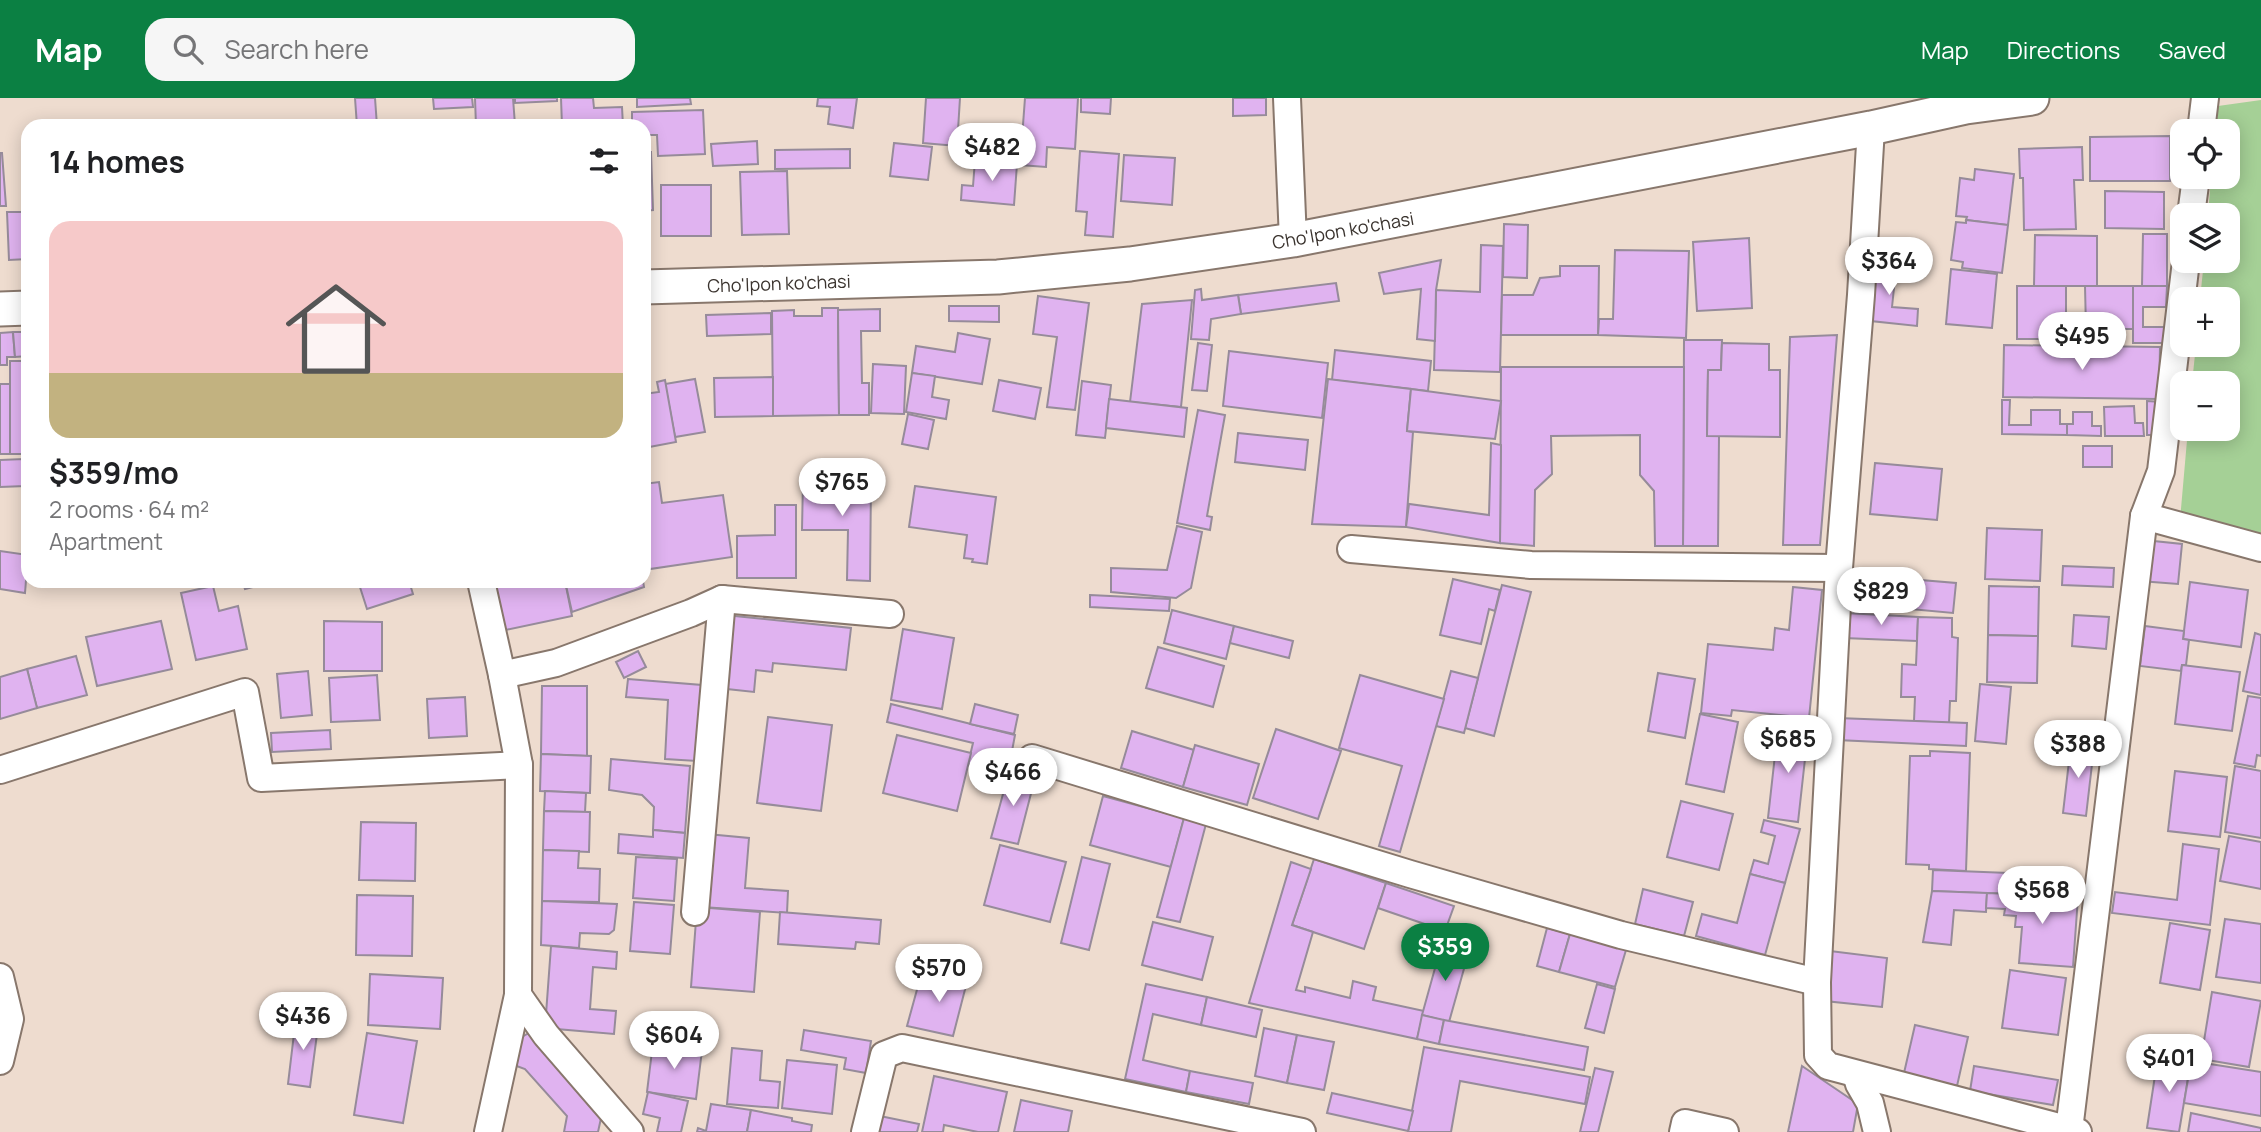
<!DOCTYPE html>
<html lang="en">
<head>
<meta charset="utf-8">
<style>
  body { margin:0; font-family:Manrope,sans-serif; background:#f6f6f6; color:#202124; height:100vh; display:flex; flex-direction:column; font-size:26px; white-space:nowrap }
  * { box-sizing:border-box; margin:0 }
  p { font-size:23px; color:#757577 }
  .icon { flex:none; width:38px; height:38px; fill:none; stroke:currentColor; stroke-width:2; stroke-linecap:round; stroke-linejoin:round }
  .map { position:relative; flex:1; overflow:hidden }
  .side { position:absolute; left:21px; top:21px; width:630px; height:469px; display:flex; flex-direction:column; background:#fff; border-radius:21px; box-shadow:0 4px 18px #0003 }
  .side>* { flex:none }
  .fabs { position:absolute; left:2170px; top:21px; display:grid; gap:14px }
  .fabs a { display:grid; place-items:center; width:70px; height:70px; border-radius:14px; background:#fff; box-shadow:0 4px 18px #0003; font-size:35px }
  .price { position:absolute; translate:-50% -60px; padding:0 16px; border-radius:24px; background:#fff; color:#222; font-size:23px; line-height:46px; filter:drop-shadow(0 2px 4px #0008) }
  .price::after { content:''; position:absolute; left:50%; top:42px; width:21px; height:16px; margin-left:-10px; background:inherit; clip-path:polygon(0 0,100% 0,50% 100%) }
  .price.selected { background:#0b8043; color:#fff }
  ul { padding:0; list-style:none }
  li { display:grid; align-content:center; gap:14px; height:371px; padding:0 28px }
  li span { display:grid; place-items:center; height:217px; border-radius:21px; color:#555 }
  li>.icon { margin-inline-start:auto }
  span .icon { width:126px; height:126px; fill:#fffc; stroke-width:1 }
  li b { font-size:30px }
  h2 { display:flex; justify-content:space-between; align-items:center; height:84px; padding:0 28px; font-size:30px }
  header { display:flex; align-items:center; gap:42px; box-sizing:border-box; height:98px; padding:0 35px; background:#0b8043; color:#fff }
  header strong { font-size:33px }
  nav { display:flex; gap:38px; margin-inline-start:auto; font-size:24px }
  .search { width:490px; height:63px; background:#f6f6f6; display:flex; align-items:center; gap:18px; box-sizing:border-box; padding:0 24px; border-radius:21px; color:#757577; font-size:26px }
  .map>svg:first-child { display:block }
  .green { fill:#a5d096 }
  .building { fill:#e0b3f0; stroke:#968b9a; stroke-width:2 }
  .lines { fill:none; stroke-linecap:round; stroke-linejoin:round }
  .minor-casing { stroke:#88776c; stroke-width:30 }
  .major-casing { stroke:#88776c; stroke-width:37 }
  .minor { stroke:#fff; stroke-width:26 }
  .major { stroke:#fff; stroke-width:33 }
  .labels { text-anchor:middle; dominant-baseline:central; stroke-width:7; stroke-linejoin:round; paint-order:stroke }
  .street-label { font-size:18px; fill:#3a332e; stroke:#fff }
</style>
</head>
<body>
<header>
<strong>Map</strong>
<div class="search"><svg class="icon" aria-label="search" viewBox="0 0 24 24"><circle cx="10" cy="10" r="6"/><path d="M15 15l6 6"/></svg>Search here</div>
<nav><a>Map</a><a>Directions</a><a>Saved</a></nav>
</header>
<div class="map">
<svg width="2261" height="1034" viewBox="0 0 2261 1034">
  <rect width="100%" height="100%" fill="#eedccf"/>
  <path class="green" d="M2261,2V446L2180,422L2188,331H2228V285H2192L2196,247H2228V201H2200L2204,163H2228V117H2208L2211,79H2228V33H2216L2218,8Z"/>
  <g class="building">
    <path d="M355,0H375L377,28H357Z"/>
    <path d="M433,0H472L473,9L434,11Z"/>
    <path d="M475,0H513L515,27L476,28Z"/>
    <path d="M515,0H557V3L515,5Z"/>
    <path d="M561,0H593L594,10L622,9L623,28H562Z"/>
    <path d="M637,0H690L691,6L637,9Z"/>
    <path d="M818,0H857L853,30L828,26L830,9L817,8Z"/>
    <path d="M926,0H960L957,48L923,45Z"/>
    <path d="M1025,0H1078L1075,51L1047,49L1046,69L1020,67Z"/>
    <path d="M1081,0H1111L1110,16L1081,14Z"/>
    <path d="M1233,0H1266V17L1233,18Z"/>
    <path d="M703,12L705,56L658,58L657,37H644V28H632V14Z"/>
    <path d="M2170,38V83H2090V39Z"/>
    <path d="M757,43L758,66L713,68L711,46Z"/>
    <path d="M894,45L932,49L928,82L890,78Z"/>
    <path d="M2082,49L2083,82H2074L2076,131L2024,132L2023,80H2020L2019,51Z"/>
    <path d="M850,51V70L775,71V52Z"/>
    <path d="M1080,53L1119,56L1113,139L1085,137L1087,114L1076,113Z"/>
    <path d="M644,54H651L653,112L644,113Z"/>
    <path d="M0,55H2L6,108H0Z"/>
    <path d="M1124,57L1175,60L1172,107L1121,103Z"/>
    <path d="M975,62L1017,66L1014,107L961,102L962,87L973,88Z"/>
    <path d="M1975,71L2014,76L2008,127L1966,122L1967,119L1956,118L1960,80L1974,82Z"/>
    <path d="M787,73L789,136L742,137L740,74Z"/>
    <rect x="661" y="87" width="50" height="51"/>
    <path d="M2105,93L2164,94V131L2105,130Z"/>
    <path d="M7,114H28V161L9,162Z"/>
    <path d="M1966,122L2008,127L2002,175L1962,170L1963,164L1951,162L1956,124L1966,125Z"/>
    <path d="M1504,126L1528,127L1527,180L1503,179Z"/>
    <path d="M2143,136H2167V188H2142Z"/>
    <path d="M2035,137L2097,138V188H2034Z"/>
    <path d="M1749,140L1752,210L1697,213L1693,144Z"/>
    <path d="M1481,147L1503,148L1500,274L1434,272L1436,192L1480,194Z"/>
    <path d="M1615,152L1689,153L1686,240L1598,237L1599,221H1613Z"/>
    <path d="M1878,160L1897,162L1892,209L1918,211L1917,228L1871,223Z"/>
    <path d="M1441,162L1436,192L1435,243L1417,241L1421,191L1384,196L1379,175Z"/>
    <path d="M1560,168H1599L1598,237H1501L1502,197H1533L1540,180L1560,178Z"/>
    <path d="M1951,171L1997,176L1992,230L1946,226Z"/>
    <path d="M1336,185L1339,203L1241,216L1238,197Z"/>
    <rect x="2017" y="188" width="49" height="53"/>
    <path d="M2085,188H2133V231H2086Z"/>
    <path d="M2133,188H2167L2166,209H2143V229H2165V245H2133Z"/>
    <path d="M1201,191L1202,202L1238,197L1241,216L1211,221L1209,242L1191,241L1195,192Z"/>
    <path d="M1038,198L1089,205L1075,312L1047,309L1057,239L1033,236Z"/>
    <path d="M1192,202L1181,309L1130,304L1142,206Z"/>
    <path d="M949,208H999V224L949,223Z"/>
    <path d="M822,210H838L839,317L773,318L772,213L794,212V218H822Z"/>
    <path d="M880,211V233H861L862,285H869V317H839L838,212Z"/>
    <path d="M771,215V236L707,238L706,217Z"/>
    <path d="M13,234L15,259H7V267H0V235Z"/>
    <path d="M13,234H28V258L15,259Z"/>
    <path d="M958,235L990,241L982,286L912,275L916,248L955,254Z"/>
    <path d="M1837,237L1820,447H1783L1790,239Z"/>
    <path d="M1684,242H1722L1721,272H1708L1707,338H1719L1718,448H1683Z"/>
    <path d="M1198,245L1212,247L1207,293L1192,292Z"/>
    <path d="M1722,245L1769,246V272H1780V339L1707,338L1708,272H1721Z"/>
    <path d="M2004,247L2160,249L2159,301L2003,299Z"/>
    <path d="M1335,252L1431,263L1428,293L1332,282Z"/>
    <path d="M1229,253L1328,265L1322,320L1223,308Z"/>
    <rect x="10" y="263" width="18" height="93"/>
    <path d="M873,266L906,268L904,316L871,315Z"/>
    <path d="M1501,269H1684L1683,448H1655L1654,393L1640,377V337L1551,338L1552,376L1535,392L1534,448L1500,445Z"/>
    <path d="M912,275L935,278L932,299L949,302L946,321L906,314Z"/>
    <path d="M773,279V318L715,319L714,280Z"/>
    <path d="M695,281L705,334L675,339L665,286Z"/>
    <path d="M1328,281L1411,291L1407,333L1413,334L1406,429L1312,426Z"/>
    <path d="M665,282L676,344L644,350V296L659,294L657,284Z"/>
    <path d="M999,282L1041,290L1035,321L993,313Z"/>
    <path d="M1082,283L1111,287L1105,340L1076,337Z"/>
    <rect x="0" y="286" width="10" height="70"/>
    <path d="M1411,291L1501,303L1495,341L1407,333Z"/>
    <path d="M1109,301L1187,310L1184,339L1106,330Z"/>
    <path d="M2002,302H2010L2009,327H2031V312H2060V326H2067V337L2002,336Z"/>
    <path d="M2147,303L2162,304L2163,337H2147Z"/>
    <path d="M2134,308L2135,325H2143L2144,338H2105L2104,309Z"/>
    <path d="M1198,312L1225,317L1207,418L1212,419L1210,432L1177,425Z"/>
    <path d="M2073,314H2092V328H2101V338L2067,337V326H2073Z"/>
    <path d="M908,316L934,322L928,351L902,346Z"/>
    <path d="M1238,335L1308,342L1305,372L1235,364Z"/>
    <path d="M1491,345L1501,347L1500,445L1406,429L1409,406L1489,417Z"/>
    <rect x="2083" y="348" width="29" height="21"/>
    <path d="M24,361L25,388L0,389V362Z"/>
    <path d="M1875,365L1942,371L1937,422L1870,416Z"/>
    <path d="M803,382L871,384L870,483L847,482L848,432H802Z"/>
    <path d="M659,384L662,405L723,397L732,459L650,471L647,448H644V386Z"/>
    <path d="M915,388L996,399L987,466L972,464L973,461L964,460L967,437L909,429Z"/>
    <path d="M775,407H796V480H737V438L775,437Z"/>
    <path d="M1177,428L1202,434L1191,490L1176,500L1111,494V470L1167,472Z"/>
    <path d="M1987,430L2042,432L2040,483L1985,481Z"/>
    <path d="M2144,442L2182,446L2178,486L2140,483Z"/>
    <path d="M0,453L28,457L25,495L0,491Z"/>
    <path d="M2063,468L2114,470L2113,489L2062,487Z"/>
    <path d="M1849,476L1956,485L1953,515L1846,505Z"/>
    <path d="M1453,481L1500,492L1495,513L1489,511L1481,546L1440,537Z"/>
    <path d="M242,483H276L245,491Z"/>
    <path d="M358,483H409L413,496L367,511Z"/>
    <path d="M490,483H565L572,518L501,533Z"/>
    <path d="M565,483H643L644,489L572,514Z"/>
    <path d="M2190,484L2248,492L2241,549L2183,541Z"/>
    <path d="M1502,487L1531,494L1494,638L1465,630Z"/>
    <path d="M213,488L219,513L238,508L247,551L196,562L181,495Z"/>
    <path d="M1989,488L2039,489L2038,538L1988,537Z"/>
    <path d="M1793,489L1822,492L1809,620L1732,612L1731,618L1701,615L1708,546L1773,552L1775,530L1789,532Z"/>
    <path d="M1090,497L1170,501L1169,513L1090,509Z"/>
    <path d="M1172,512L1234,528L1226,561L1164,545Z"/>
    <path d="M1845,515L1918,519L1917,543L1844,540Z"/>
    <path d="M725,517L851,530L846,572L773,565L772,574L756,572L754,594L718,590Z"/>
    <path d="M2074,517L2109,519L2106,551L2072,548Z"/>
    <path d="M1918,519L1952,520V539L1958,540L1956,603H1950L1949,625L1914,623L1915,599H1901L1902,566L1916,567Z"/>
    <path d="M161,523L172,571L97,588L86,539Z"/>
    <path d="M324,523L382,524V573H324Z"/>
    <path d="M1234,528L1293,543L1289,560L1230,545Z"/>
    <path d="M2145,528L2184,533L2183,541L2189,542L2186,567H2182L2181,573L2140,568Z"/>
    <path d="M903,531L954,540L942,611L891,602Z"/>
    <path d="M2255,535L2261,537V597L2243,593Z"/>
    <path d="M1988,537L2038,538L2037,585L1987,584Z"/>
    <path d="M1158,549L1224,568L1213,609L1146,590Z"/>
    <path d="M638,553L646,569L624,580L616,564Z"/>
    <path d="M76,558L87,597L37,610L27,571Z"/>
    <path d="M2182,567L2240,574L2232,633L2175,626Z"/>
    <path d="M27,571L37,610L0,621V579Z"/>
    <path d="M308,573L312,617L281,620L277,576Z"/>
    <path d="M1451,573L1478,580L1464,635L1436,628Z"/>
    <path d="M1658,575L1695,581L1685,640L1648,633Z"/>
    <path d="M377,577L380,622L331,624L329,580Z"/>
    <path d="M1360,577L1444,601L1400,754L1379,748L1402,668L1339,650Z"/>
    <path d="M628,581L702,587L697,663L665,661L668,602L626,599Z"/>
    <path d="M1980,586L2011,589L2006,646L1975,643Z"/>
    <path d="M542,588H587V658L541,656Z"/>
    <path d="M2248,598L2261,600V658L2257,657L2255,669L2234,665Z"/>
    <path d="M465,599L467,638L429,640L427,601Z"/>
    <path d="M891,606L1015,637L1012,653L1007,652L1002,674L968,666L973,645L887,624Z"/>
    <path d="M975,606L1018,617L1014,636L970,626Z"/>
    <path d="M1700,616L1738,624L1724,694L1686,686Z"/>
    <path d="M768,619L832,627L821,713L757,705Z"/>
    <path d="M1838,620L1967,625L1966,648L1837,642Z"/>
    <path d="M1778,630L1808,634L1798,724L1768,720Z"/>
    <path d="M1276,631L1341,653L1318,721L1253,700Z"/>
    <path d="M330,632L331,651L272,654L271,635Z"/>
    <path d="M1132,633L1194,652L1183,689L1121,670Z"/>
    <path d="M897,637L971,655L957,713L883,695Z"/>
    <path d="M2071,646L2094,649L2086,718L2063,715Z"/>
    <path d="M1195,647L1259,666L1247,707L1183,689Z"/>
    <path d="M1930,653L1970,655L1966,773L1929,771V767L1906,766L1910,658H1930Z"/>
    <path d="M541,656L591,658L590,695L540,693Z"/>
    <path d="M611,661L690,668L685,735L653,732L654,709L642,697L609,692Z"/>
    <path d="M2235,668L2261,673V740L2225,734Z"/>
    <path d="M2175,673L2227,679L2220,739L2168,733Z"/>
    <path d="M1009,674L1035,680L1018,746L991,740Z"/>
    <path d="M545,693L586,695L585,714L544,713Z"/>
    <path d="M1103,698L1184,720L1171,769L1090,747Z"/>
    <path d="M1681,703L1733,716L1719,772L1667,759Z"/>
    <path d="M544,713L590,714L589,754L543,752Z"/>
    <path d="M1184,720L1206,726L1180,824L1157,819Z"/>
    <path d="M1764,722L1800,731L1785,785L1750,776L1754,762L1768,766L1775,738L1761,734Z"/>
    <path d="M361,724L416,725L415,783L359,782Z"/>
    <path d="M653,732L685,735L683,760L618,755L619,736L653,739Z"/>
    <path d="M707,736L749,740L745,790L788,793L787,815L702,809Z"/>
    <path d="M2229,738L2261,744V791L2220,783Z"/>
    <path d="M2183,746L2219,751L2210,827L2112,815L2115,794L2177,802Z"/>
    <path d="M1000,747L1066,764L1050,824L984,807Z"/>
    <path d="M543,752L579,753L578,770L600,771L599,804L542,803Z"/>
    <path d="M636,759L677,761L674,803L633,800Z"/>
    <path d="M1082,759L1110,766L1089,852L1061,845Z"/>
    <path d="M1314,761L1386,785L1364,851L1292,827Z"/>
    <path d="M1291,764L1311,771L1292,827L1313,834L1296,892L1305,894V889L1350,900L1353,883L1376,889L1373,902L1424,913L1417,941L1249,905Z"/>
    <path d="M1933,772L2034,776L2033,797L1932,793Z"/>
    <path d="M1750,776L1785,785L1765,857L1696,838L1702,816L1737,825Z"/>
    <path d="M1386,785L1454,808L1445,833L1378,810Z"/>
    <path d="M1643,791L1693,804L1684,838L1635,826Z"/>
    <path d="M1932,793L1987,795L1986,814L1954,812L1951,847L1923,844Z"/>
    <path d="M1987,795L2078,799L2073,869L2019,865L2022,829H2015L2016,818L2004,817L2005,811L1986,810Z"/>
    <path d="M357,797L413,798L412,858L356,857Z"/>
    <path d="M542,803L617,806L614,832L609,836L580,835L579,850L541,847Z"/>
    <path d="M634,804L674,807L670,856L630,853Z"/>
    <path d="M697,809L760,814L754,894L691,889Z"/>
    <path d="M780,814L881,822L879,846L856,844L855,851L778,846Z"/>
    <path d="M2225,821L2261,826V885L2216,879Z"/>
    <path d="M1153,824L1213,839L1202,882L1142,867Z"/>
    <path d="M2170,825L2210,832L2200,892L2160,885Z"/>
    <path d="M1547,830L1570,836L1559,874L1537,868Z"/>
    <path d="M1570,836L1626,852L1615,889L1559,874Z"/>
    <path d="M1442,845L1469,853L1449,924L1422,917Z"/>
    <path d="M551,848L617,854L616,871L593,869L590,911L616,913L614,936L545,930Z"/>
    <path d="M1830,853L1887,860L1882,909L1825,903Z"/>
    <path d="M949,870L969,876L953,938L907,928L918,888L931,891L932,886L930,883L932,880L939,876L946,881Z"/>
    <path d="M2010,872L2066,880L2058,937L2002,930Z"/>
    <path d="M370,876L443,880L440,931L368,927Z"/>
    <path d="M1146,886L1207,899L1201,927L1153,916L1143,962L1190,973L1186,994L1125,981Z"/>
    <path d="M1597,886L1615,891L1604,935L1585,930Z"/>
    <path d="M2212,894L2261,903L2249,969L2201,961Z"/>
    <path d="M1207,899L1262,912L1256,939L1201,927Z"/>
    <path d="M1422,917L1444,922L1439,946L1417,941Z"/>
    <path d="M296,919L319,921L310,989L288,986Z"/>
    <path d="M1444,922L1588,949L1584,972L1439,946Z"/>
    <path d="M1915,927L1968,939L1957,988L1904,975Z"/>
    <path d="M1264,930L1297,937L1287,985L1255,978Z"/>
    <path d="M804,932L871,943L866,975L844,971L846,960L801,952Z"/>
    <path d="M367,935L417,943L403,1025L354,1017Z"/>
    <path d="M529,935L603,1011L598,1034H564L567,1018L525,971L514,967L520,940Z"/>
    <path d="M1297,937L1334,944L1324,992L1287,985Z"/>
    <path d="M653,945L702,952L696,1001L647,994Z"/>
    <path d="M1424,949L1590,979L1585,1006L1460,983L1451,1034H1408Z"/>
    <path d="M732,950L762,953L760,982L780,984L778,1010L727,1006Z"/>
    <path d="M2158,958L2191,963L2179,1034L2147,1030Z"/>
    <path d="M787,962L837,967L832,1016L782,1010Z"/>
    <path d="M2191,963L2261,974V1018L2184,1005Z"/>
    <path d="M1802,968L1858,1006L1853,1034H1788Z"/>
    <path d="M1974,968L2058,982L2053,1007L1970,993Z"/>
    <path d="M1595,970L1613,974L1598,1034H1580Z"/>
    <path d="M1190,973L1253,985L1249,1006L1186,994Z"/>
    <path d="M934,978L1007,994L998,1034H978L944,1027L943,1034H922Z"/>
    <path d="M648,994L688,1003L681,1034H657L660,1020L643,1016Z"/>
    <path d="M1332,995L1413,1013L1408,1033L1327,1015Z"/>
    <path d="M1021,1002L1072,1013L1068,1034H1014Z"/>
    <path d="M711,1006L751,1012L747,1034H697L698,1030L706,1033Z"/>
    <path d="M751,1012L792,1020V1023L812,1027L811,1034H747Z"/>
    <path d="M2191,1015L2261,1030V1034H2188Z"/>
    <path d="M875,1017L919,1026L917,1034H871Z"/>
  </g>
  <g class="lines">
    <g class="minor-casing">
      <g id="minor">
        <path d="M1287,0L1293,142"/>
        <path d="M1871,30L1861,197L1839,470L1817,884L1818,957L1828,968L2078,1034"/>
        <path d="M2201,33L2205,0"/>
        <path d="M2191,117L2196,79"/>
        <path d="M2144,418L2261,450"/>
        <path d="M1351,451L1531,467L1839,470"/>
        <path d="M481,483L502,577L519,667L518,897L546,937L630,1034"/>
        <path d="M502,577L556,565L691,515L722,501L890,516"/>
        <path d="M1032,660L1410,776L1621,837L1817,884"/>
        <path d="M0,672L245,594L261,680L519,667"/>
        <path d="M695,814L722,501"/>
        <path d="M0,879L10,921L0,963"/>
        <path d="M1856,976L1859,986L1870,1005L1877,1034"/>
        <path d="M2069,1032L2144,418L2161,373L2186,163"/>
        <path d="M488,1034L518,897"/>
        <path d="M865,1034L884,957L902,950L1302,1034"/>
        <path d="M1683,1034L1685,1025L1725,1034"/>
      </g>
    </g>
    <g class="major-casing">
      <g id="major">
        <path d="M644,189L998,179L1130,166L1293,142L1871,30L1966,9L2032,0"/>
        <path d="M0,211L28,210"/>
      </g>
    </g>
    <use href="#minor" class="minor"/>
    <use href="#major" class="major"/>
  </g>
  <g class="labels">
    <g class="street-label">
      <text transform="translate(1343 132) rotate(-10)">Cho'lpon ko'chasi</text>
      <text transform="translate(779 185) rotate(-2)">Cho'lpon ko'chasi</text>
    </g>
  </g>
</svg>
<div class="fabs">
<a><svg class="icon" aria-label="locate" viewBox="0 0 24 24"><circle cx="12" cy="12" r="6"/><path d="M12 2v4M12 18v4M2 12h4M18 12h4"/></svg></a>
<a><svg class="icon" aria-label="layers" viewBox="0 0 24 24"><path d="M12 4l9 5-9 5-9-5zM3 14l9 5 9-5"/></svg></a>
<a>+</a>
<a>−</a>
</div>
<b class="price" style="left:992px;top:85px">$482</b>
<b class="price" style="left:1889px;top:199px">$364</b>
<b class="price" style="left:2082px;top:274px">$495</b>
<b class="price" style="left:842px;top:420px">$765</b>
<b class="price" style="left:1881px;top:529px">$829</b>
<b class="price" style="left:1788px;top:677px">$685</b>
<b class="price" style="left:2078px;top:682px">$388</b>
<b class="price" style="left:1013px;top:710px">$466</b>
<b class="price" style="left:2042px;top:828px">$568</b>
<b class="price selected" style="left:1445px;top:885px">$359</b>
<b class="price" style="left:939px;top:906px">$570</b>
<b class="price" style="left:303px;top:954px">$436</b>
<b class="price" style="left:674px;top:973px">$604</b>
<b class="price" style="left:2169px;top:996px">$401</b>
<section class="side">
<h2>14 homes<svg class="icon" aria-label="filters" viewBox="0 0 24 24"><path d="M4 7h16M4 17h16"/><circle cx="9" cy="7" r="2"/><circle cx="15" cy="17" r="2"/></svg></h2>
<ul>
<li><span style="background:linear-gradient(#f6c9c9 70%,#c2b280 0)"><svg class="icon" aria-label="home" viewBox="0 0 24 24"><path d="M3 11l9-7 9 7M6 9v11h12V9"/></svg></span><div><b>$359/mo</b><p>2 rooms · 64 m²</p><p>Apartment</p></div></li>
</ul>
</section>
</div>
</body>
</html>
